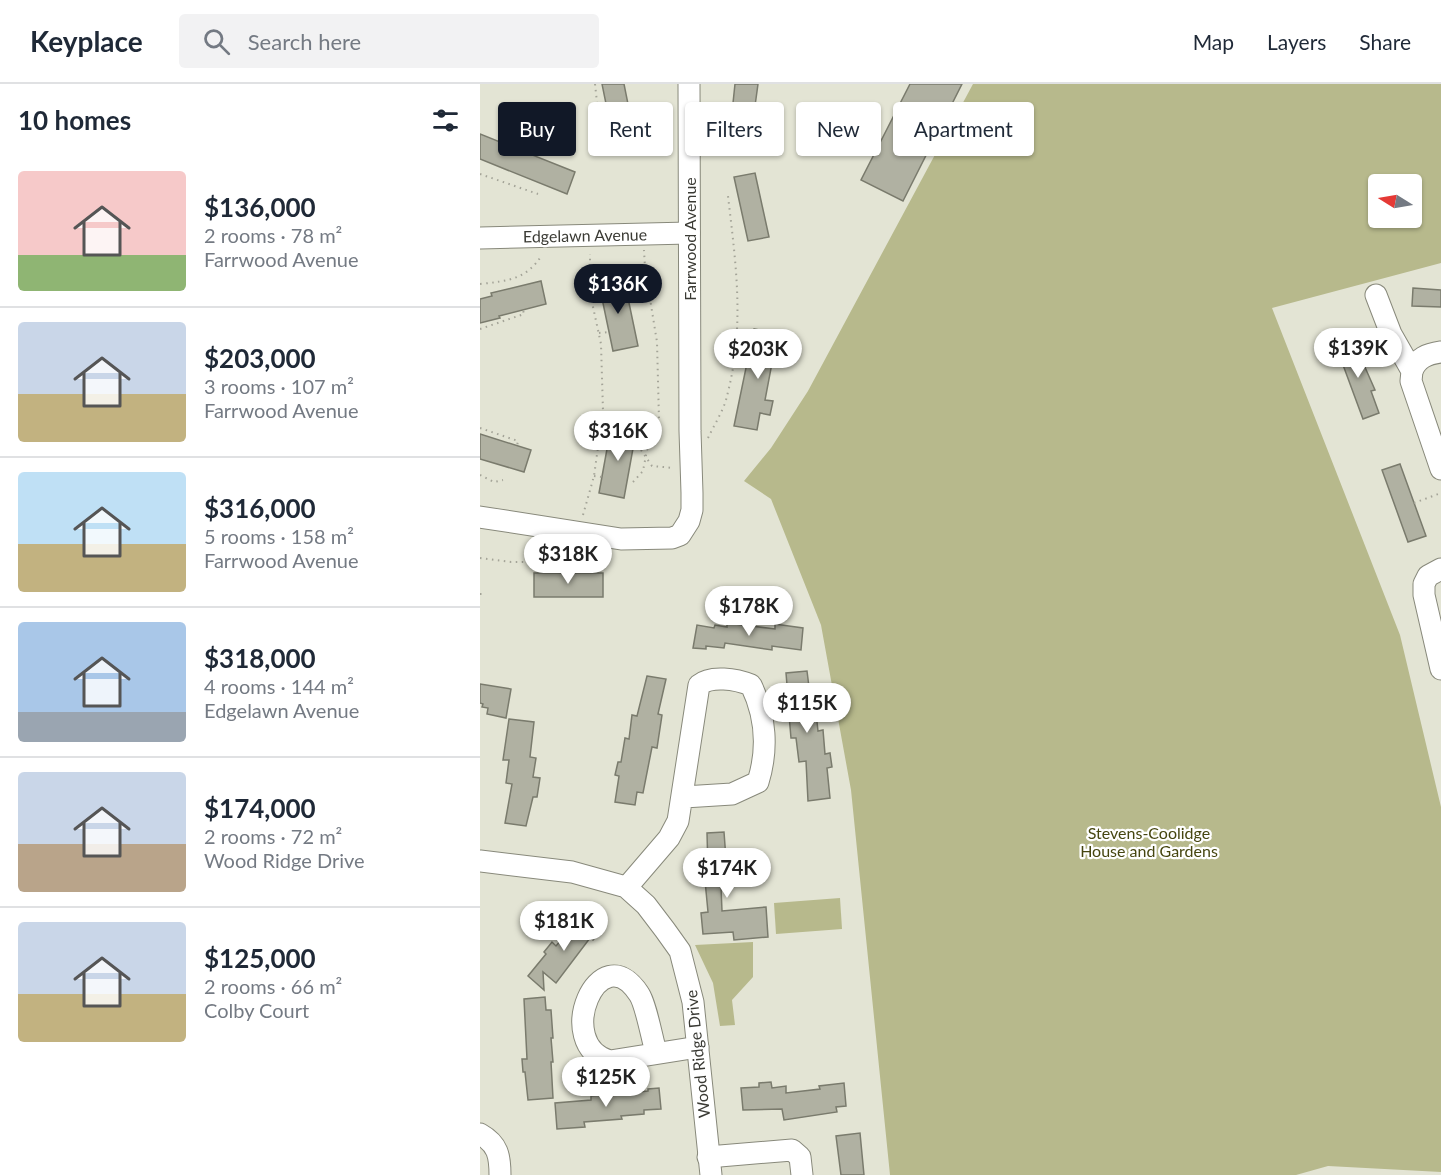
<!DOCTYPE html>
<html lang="en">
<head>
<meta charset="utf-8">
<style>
  body { margin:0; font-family:Lato,sans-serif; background:#f2f2f3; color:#1f2937; height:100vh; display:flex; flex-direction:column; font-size:22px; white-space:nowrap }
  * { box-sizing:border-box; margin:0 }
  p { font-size:20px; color:#747a83 }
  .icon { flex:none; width:33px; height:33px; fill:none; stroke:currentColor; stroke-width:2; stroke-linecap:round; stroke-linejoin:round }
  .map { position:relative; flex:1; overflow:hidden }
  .details { display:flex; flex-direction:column; background:#fff; width:480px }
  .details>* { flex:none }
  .top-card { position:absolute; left:18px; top:18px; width:570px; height:54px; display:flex; gap:12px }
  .needle { width:39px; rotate:281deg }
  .controls { position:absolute; left:888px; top:90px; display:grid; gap:12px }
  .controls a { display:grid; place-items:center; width:54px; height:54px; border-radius:6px; background:#fff; box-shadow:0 2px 4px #0004; font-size:30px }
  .price { position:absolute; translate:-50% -51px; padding:0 14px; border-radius:21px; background:#fff; color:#222; font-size:20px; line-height:39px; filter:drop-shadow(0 2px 3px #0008) }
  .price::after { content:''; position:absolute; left:50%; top:36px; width:18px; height:14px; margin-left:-9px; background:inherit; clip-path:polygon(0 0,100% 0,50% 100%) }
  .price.on { background:#111827; color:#fff }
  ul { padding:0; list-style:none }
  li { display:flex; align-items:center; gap:18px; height:150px; padding:0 18px }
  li+li { border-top:2px solid #e0e1e3 }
  li span { display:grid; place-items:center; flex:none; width:168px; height:120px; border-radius:6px; color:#555 }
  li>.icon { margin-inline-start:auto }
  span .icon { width:72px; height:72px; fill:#fffc; stroke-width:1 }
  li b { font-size:26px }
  h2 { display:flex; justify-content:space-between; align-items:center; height:72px; padding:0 18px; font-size:26px }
  .tag { padding:0 21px; border-radius:6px; background:#fff; box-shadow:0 2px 4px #0004; font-size:21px; line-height:54px }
  .tag.on { background:#111827; color:#fff }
  header { display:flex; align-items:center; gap:36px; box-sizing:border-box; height:84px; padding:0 30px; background:#fff; border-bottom:2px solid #e0e1e3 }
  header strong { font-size:28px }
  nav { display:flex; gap:33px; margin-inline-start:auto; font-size:21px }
  .search { width:420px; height:54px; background:#f2f2f3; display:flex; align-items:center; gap:15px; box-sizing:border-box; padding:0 21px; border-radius:6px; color:#747a83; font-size:22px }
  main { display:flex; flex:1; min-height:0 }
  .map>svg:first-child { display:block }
  .green { fill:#b7b98c; fill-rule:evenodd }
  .water { fill:#96976b }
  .building { fill:#b0b1a2; stroke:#7a7b6d; stroke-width:1.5 }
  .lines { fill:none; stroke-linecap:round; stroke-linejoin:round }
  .minor-casing { stroke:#88897b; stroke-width:23 }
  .path { stroke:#a4a498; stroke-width:2; stroke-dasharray:1.5 4.5; stroke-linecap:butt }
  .minor { stroke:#fff; stroke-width:21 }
  .labels { text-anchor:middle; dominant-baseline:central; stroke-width:4.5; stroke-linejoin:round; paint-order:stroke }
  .street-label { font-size:16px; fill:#3a3a34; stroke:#fff }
  .park-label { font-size:16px; fill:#464610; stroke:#fff }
</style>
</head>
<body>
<header>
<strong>Keyplace</strong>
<div class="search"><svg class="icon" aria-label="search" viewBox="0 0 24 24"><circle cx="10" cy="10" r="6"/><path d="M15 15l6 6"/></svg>Search here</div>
<nav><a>Map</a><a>Layers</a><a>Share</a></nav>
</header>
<main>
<section class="details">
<h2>10 homes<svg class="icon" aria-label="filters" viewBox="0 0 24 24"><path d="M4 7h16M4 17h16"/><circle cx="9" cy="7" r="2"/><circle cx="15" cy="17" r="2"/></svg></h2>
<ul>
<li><span style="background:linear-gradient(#f6c9c9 70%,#8fb573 0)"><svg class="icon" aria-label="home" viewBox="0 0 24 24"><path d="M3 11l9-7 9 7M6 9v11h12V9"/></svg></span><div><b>$136,000</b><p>2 rooms · 78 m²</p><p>Farrwood Avenue</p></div></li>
<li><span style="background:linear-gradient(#c9d6e8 60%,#c2b280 0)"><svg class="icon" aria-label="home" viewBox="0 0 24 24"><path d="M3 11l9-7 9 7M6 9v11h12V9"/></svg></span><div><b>$203,000</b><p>3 rooms · 107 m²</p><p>Farrwood Avenue</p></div></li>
<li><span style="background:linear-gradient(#bfe0f5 60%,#c2b280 0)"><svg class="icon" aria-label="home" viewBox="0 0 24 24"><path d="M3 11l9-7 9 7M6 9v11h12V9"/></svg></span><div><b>$316,000</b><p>5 rooms · 158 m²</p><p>Farrwood Avenue</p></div></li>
<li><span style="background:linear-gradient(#a9c7e8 75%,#9aa5b1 0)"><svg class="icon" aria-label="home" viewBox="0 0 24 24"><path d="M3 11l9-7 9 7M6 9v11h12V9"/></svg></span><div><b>$318,000</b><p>4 rooms · 144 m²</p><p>Edgelawn Avenue</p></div></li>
<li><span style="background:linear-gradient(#c9d6e8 60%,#b9a48a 0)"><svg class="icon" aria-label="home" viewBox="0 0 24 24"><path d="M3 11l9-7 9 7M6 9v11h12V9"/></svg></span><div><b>$174,000</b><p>2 rooms · 72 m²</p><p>Wood Ridge Drive</p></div></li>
<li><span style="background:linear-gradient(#c9d6e8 60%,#c2b280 0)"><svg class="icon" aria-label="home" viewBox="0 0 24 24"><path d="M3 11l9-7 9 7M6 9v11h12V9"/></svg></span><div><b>$125,000</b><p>2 rooms · 66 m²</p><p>Colby Court</p></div></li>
</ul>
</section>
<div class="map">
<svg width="961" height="1091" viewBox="0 0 961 1091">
  <rect width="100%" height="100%" fill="#e3e4d4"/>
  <g class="green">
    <path d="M493,0H961V179L792,224L920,551L961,723V1088L848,1082L816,1091H410L371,706L341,541L291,415L264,397L291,364L328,307ZM898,100H932V134H898Z"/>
    <path d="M360,814L362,845L296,850L294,819Z"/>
    <path d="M273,858V893L252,916L255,941L240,942L233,899L215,861Z"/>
  </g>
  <path class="water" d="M278,770L280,799L254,802L253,787L266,786V772Z"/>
  <g class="building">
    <path d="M122,0H144L156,60L135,64Z"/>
    <path d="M255,0H278L275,22L253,19Z"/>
    <path d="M430,0H482L423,117L381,96Z"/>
    <path d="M0,50L95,88L87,110L0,75Z"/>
    <path d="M275,89L289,153L268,157L254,93Z"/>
    <path d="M144,195L158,262L133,267L119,200Z"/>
    <path d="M61,197L66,220L19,232L20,234L0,239V215L12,212L11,209Z"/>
    <path d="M933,204L961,206V223L932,222Z"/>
    <path d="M274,245L297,249L294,268L305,270L303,281L292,279L285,316L293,317L290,331L280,329L277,346L254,342Z"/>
    <path d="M873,256L895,306L891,307L899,329L883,335L856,262Z"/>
    <path d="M131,343L156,348L144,414L119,409Z"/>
    <path d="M0,350L51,366L44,388L0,375Z"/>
    <path d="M920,380L946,452L928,458L902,386Z"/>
    <rect x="54" y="489" width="69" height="24"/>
    <path d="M247,539L295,545V540L323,544L321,566L292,562V566L245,559L244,564L226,562V565L213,564L217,541L234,544L235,541L247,543Z"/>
    <path d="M327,587L331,619H335L338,647L343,646L345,670L350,669L352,683L347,684L350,714L328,717L326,677L319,678L316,654H311L309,631H305L301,601H307L306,589Z"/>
    <path d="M167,592L186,595L178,630L182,631L177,664L172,663L163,709L157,708L155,721L135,718L139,692L135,691L138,678H141L145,654L149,655L152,631L157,632Z"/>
    <path d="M0,600L31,605L26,634L7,630L8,624L2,623L3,620L0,619Z"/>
    <path d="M29,635L54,638L50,673L56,674L53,693L60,694L57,713H53L46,742L25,739L32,700L26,699L29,676H23Z"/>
    <path d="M244,748L248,802L241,803L242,827L286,823L288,853L254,856L253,848L223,850L221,829L228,828L224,786H228L227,749Z"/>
    <path d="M105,832L121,846L113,856L110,854L76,899L63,888L64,906L48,892L66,870L64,868L72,858L76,862L92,843L94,845Z"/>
    <path d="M65,913L66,926H71L73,954H71L73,978H71L73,1014L48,1016L45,988H43L42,975H47L44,915Z"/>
    <path d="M291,998L292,1004L306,1002V1009L340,1005L339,1002L364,999L366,1022L356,1023L357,1028L304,1036L302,1025L263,1026L261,1004L279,1003V999Z"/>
    <path d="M179,1004L181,1025L164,1026V1030L141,1032L142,1035L104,1038L105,1043L77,1045L75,1019L111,1016V1012L168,1007V1005Z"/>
    <path d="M380,1049L384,1091H361L356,1052Z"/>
  </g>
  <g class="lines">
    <g class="minor-casing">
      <g id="minor">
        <path d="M0,154L209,149"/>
        <path d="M896,211L911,250L932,287L931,297L961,385"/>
        <path d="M932,287C937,274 947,270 961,268"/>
        <path d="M0,433L141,455L192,454L200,451L209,437L212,426V409L210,347L209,0"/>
        <path d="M961,485L948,492L944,500V511L961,585"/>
        <path d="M0,777L92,788L146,803L166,821L185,846L200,867L213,918L231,1091"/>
        <path d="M147,803L189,754L198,737L219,601C231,591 256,595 271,601C286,632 288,666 278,698L252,710L204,713"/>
        <path d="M176,968C172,955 166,920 159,910C119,849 72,961 130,977L218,963"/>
        <path d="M0,1050C18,1060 20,1072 20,1091"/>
        <path d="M228,1073L312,1066L320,1073L322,1091"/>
      </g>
    </g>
    <g class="path">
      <path d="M115,0L120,46"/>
      <path d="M0,90L58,110"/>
      <path d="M0,200C27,197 46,196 62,171"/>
      <path d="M112,217L123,215"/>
      <path d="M0,245L44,230L43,226"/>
      <path d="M119,249L129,248"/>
      <path d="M254,275L263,268L257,256"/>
      <path d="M0,344L38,357L37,362"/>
      <path d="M228,354C234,341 244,326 247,312C265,243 256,181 248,112"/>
      <path d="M119,359L128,361"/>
      <path d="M162,365L168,361"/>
      <path d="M161,366L172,382L194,384"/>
      <path d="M0,391L14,398L23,396"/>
      <path d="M114,392L122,393"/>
      <path d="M153,398L163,387L168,361L174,357L179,336L177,258L165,184L164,166"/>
      <path d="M934,419L961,409"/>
      <path d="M103,431L114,392L123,327L121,260L110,209V170"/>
      <path d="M0,474L31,478H99L104,481"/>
      <path d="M85,477L88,465"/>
      <path d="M0,510H4"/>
    </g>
    <use href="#minor" class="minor"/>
  </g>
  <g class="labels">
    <g class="street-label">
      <text transform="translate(105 151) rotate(-1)">Edgelawn Avenue</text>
      <text transform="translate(209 155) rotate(-90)">Farrwood Avenue</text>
      <text transform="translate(217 970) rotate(-96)">Wood Ridge Drive</text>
    </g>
    <g class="park-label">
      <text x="669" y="748">Stevens-Coolidge<tspan x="669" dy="18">House and Gardens</tspan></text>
    </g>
  </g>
</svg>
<div class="controls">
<a><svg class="needle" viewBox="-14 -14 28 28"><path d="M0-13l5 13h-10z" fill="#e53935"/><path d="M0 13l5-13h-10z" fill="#747a83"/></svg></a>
</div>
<b class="price on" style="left:138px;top:231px">$136K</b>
<b class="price" style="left:878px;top:295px">$139K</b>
<b class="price" style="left:278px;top:296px">$203K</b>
<b class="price" style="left:138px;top:378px">$316K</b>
<b class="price" style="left:88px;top:501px">$318K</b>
<b class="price" style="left:269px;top:553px">$178K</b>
<b class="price" style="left:327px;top:650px">$115K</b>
<b class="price" style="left:247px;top:815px">$174K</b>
<b class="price" style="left:84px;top:868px">$181K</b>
<b class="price" style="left:126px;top:1024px">$125K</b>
<div class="top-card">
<a class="tag on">Buy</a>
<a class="tag">Rent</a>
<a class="tag">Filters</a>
<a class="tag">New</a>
<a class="tag">Apartment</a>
</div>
</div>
</main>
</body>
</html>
